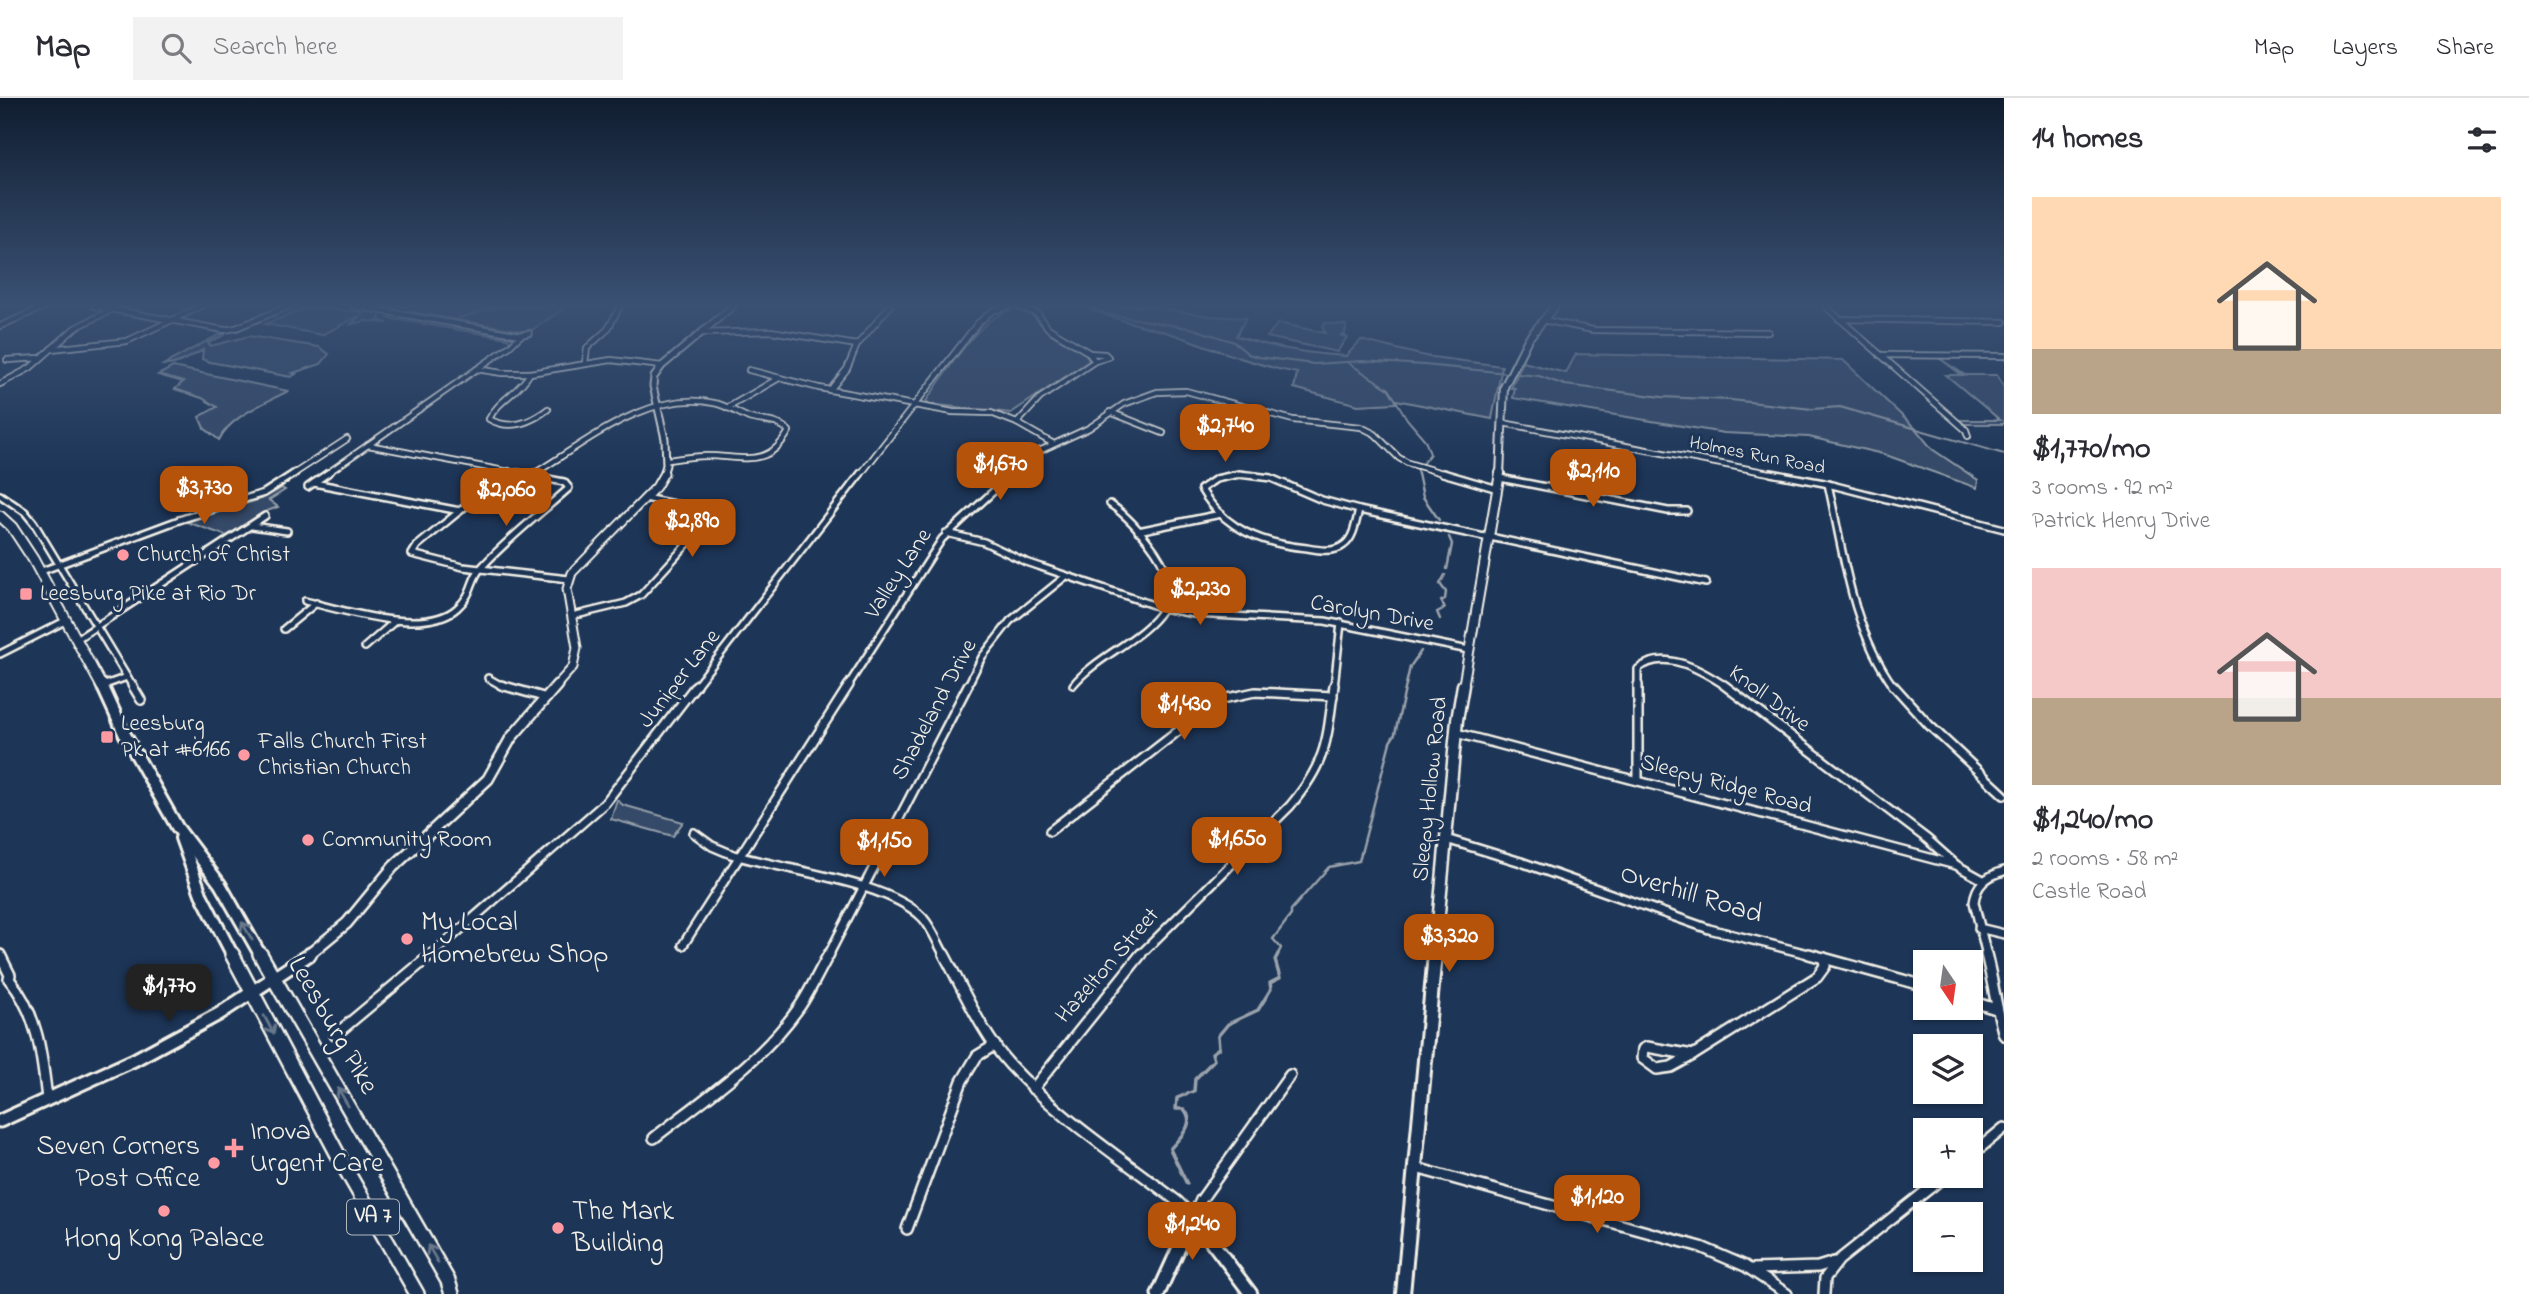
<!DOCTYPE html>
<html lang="en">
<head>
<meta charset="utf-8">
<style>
  body { margin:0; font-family:"Indie Flower",sans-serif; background:#f2f2f3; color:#2b2b33; height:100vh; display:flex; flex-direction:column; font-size:26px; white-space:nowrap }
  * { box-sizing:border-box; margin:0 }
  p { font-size:23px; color:#7c7c81 }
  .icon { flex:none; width:38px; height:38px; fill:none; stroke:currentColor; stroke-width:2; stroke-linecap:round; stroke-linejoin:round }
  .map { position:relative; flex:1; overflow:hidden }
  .sheet { display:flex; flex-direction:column; background:#fff; width:525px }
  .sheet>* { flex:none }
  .needle { width:46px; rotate:167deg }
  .tools { position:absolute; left:1913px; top:852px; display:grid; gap:14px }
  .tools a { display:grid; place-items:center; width:70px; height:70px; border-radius:0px; background:#fff; box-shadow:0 2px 5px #0004; font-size:35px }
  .price { position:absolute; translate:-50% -60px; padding:0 16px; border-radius:14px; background:#b45309; color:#fff; font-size:23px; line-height:46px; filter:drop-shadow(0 2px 4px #0008) }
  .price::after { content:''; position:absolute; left:50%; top:42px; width:21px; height:16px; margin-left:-10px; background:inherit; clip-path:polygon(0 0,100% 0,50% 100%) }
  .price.active { background:#222; color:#fff }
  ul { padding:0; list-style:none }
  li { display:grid; align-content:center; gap:14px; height:371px; padding:0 28px }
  li span { display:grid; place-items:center; height:217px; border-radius:0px; color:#555 }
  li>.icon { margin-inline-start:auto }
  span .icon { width:126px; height:126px; fill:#fffc; stroke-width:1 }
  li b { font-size:30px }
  h2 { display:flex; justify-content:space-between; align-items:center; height:84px; padding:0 28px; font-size:30px }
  header { display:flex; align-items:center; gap:42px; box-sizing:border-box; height:98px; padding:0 35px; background:#fff; border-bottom:2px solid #e1e1e2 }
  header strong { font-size:33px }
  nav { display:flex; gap:38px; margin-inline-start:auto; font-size:24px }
  .search { width:490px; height:63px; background:#f2f2f3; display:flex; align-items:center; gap:18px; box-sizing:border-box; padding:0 24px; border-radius:0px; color:#7c7c81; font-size:26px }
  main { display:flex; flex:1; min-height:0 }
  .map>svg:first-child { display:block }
  .green { fill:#354a67; stroke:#949ea8; stroke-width:2 }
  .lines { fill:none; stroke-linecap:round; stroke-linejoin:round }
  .stream-far2 { stroke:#9aa2ab; stroke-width:2 }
  .stream-far1 { stroke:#9aa2ab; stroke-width:2.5 }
  .stream { stroke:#9aa2ab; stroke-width:3.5 }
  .minor-far3-casing { stroke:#f4f1e8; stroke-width:8 }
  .minor-far2-casing { stroke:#f4f1e8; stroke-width:10 }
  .minor-far1-casing { stroke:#f4f1e8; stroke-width:12 }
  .minor-casing { stroke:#f4f1e8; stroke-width:14 }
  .tertiary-far3-casing { stroke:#f4f1e8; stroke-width:9 }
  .tertiary-far2-casing { stroke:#f4f1e8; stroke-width:11 }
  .tertiary-far1-casing { stroke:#f4f1e8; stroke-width:14 }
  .tertiary-casing { stroke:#f4f1e8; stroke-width:17 }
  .secondary-far3-casing { stroke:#f4f1e8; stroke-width:10 }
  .secondary-far2-casing { stroke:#f4f1e8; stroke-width:12 }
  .secondary-far1-casing { stroke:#f4f1e8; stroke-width:15 }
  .secondary-casing { stroke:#f4f1e8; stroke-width:18 }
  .primary-far2-casing { stroke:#f4f1e8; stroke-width:13 }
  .primary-far1-casing { stroke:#f4f1e8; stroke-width:16 }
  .primary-casing { stroke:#f4f1e8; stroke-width:18 }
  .minor-far3 { stroke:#1d3557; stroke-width:4.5 }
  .minor-far2 { stroke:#1d3557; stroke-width:5 }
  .minor-far1 { stroke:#1d3557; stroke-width:7 }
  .minor { stroke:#1d3557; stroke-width:9 }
  .tertiary-far3 { stroke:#1d3557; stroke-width:5 }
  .tertiary-far2 { stroke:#1d3557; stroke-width:7 }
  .tertiary-far1 { stroke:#1d3557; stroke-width:9 }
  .tertiary { stroke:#1d3557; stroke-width:11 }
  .secondary-far3 { stroke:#1d3557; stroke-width:6 }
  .secondary-far2 { stroke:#1d3557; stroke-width:8 }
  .secondary-far1 { stroke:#1d3557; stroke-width:10 }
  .secondary { stroke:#1d3557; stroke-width:12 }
  .primary-far2 { stroke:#1d3557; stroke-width:9 }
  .primary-far1 { stroke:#1d3557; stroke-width:10 }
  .primary { stroke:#1d3557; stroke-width:13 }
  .oneway { stroke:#68778a }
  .poi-dot { fill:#ff9aa2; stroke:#1d3557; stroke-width:2.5 }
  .labels { text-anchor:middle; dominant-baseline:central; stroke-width:6; stroke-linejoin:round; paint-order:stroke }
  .far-street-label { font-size:19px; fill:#f4f1e8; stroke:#1d3557 }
  .shield { fill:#1d3557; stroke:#b4b9bc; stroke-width:2 }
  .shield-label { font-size:21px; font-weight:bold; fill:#f4f1e8 }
  .poi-label { font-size:23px; fill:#f4f1e8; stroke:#1d3557; text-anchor:start }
  .street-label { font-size:23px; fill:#f4f1e8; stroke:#1d3557 }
  .near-street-label { font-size:28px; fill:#f4f1e8; stroke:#1d3557 }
  .near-poi-label { font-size:28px; fill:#f4f1e8; stroke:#1d3557; text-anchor:start }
</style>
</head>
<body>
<header>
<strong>Map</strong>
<div class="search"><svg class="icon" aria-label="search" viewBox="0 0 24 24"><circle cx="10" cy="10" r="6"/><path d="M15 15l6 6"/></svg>Search here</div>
<nav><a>Map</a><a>Layers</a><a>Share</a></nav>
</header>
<main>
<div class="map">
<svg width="2004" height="1196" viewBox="0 0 2004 1196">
  <rect width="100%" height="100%" fill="#1d3557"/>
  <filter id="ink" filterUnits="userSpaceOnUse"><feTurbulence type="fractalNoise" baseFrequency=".0143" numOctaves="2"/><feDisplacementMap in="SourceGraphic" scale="14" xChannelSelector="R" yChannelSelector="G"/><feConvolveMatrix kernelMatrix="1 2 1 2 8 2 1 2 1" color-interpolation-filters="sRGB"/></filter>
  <g filter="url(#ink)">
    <g class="green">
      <path d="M376,208H568L529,234Z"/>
      <path d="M1084,208H1164V211L1211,218L1246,220L1236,238C1273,250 1308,256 1346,258L1361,242L1425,258L1502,268L1492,321L1396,302V305L1358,307L1294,290L1297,275C1253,267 1214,250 1172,236C1142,227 1113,222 1084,208Z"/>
      <path d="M309,209L360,214L362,217L369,213L382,215L378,222L388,225L366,223L351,226L361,217L322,237L265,226Z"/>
      <path d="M1016,211L1030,215L1049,235L1085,255L1089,263L1011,315L928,306L926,303C947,274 980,215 1016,211Z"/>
      <path d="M396,217L516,238L517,239L510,244L508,240L387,220Z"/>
      <path d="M1278,225L1325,235L1322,228L1325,225L1346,227L1345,236L1340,237L1347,239L1337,254L1267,239Z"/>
      <path d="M226,236L208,245L211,248L249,238L319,249L329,256L321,266L293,275L296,276L291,279L210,264L202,261L203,252C191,258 177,268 163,267L218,237Z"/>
      <path d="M1576,256L1843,262L1915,330L1932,351L1978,382L1977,390L1883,356L1809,339L1724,335L1513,300L1515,290H1511L1523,264L1566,275Z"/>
      <path d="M1939,260L1965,277H1997L2004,289V326H1964L1959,322H2000L1946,277H1962Z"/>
      <path d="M173,269L288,293C266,305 230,318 219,342L204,330L199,319L217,309L202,300L175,291L183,284L158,277Z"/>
      <path d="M282,390L285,392L269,402L278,409L262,415L227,438L187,424L264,400Z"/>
      <path d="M617,702L623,707L683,724L673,738L611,721Z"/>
    </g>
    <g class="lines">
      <g class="stream-far2">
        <path d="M1089,208L1107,216L1194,231L1234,244L1248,256L1258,259L1314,266L1362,263L1424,267L1539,278L1565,287L1662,299L1731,302L1812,311L1840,309L2004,356"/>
        <path d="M459,220L500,208"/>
        <path d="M1347,264L1389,291L1407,321L1425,342L1430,356L1422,366"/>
        <path d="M1417,372L1418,377"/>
      </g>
      <g class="stream-far1">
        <path d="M1418,375L1423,399L1439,422"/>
        <path d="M1447,471L1452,446L1449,439"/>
        <path d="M1440,521L1437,514L1445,510L1441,503L1445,501L1446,494L1440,486L1445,477"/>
        <path d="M1277,858L1281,850L1273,841L1291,817V812L1329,769L1359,763L1390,644L1395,636L1410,569L1421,553"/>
      </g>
      <path class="stream" d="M1187,1086L1170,1051C1180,1039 1197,1026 1184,1011H1176L1177,1000L1194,993L1195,981L1214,962L1212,955L1219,950L1218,938L1228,926L1258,912L1271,891L1270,885L1280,880L1275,862L1278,856"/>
      <g class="minor-far3-casing">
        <g id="minor-far3">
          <path d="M94,208L224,232L236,230L289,208"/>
          <path d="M354,208L521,237"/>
          <path d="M1017,208L1038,216L1048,230L1088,254L1095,263L1040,300L1017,325"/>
          <path d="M1825,208L1966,332L1968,338"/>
          <path d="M1839,221L2004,224"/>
          <path d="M1543,222L1593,232L1768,234"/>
          <path d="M0,228L46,208"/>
          <path d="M701,235L771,233L857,247"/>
          <path d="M51,251L127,243L202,208"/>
          <path d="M1089,255L1105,256L1108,259L1095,263"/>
          <path d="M1880,257L2004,258"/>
          <path d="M7,262L40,260"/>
          <path d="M585,265L587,250L608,231L620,208"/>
          <path d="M477,271L502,275H530L611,262L662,268"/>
          <path d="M749,272L819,290L953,314L991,315L1017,325L1052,345"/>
          <path d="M530,275C520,294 498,302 489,321C510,333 530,325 548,311"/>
          <path d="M0,286L30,270L75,230L119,208"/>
          <path d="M830,292L847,271L857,247L890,208"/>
          <path d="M727,310L779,280"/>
          <path d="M1110,314L1163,335"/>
          <path d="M1503,325L1780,377"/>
          <path d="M368,347L526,377"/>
          <path d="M292,377L347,341"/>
          <path d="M325,377L510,248L521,237L529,235"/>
          <path d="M504,377L509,373"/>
          <path d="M532,377C585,345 649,291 714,305C726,307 737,315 749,320C763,324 778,322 789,333C768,371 743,358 707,358C694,358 681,360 668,362"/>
          <path d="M860,377L978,225L992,213L1009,208"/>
          <path d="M1011,377L1035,355L1089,330L1124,306L1157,294L1186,293L1293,322L1361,329L1375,336L1399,360L1408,365L1449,377"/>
          <path d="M1234,377H1256"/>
        </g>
      </g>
      <g class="minor-far2-casing">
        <g id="minor-far2">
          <path d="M506,375L417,448L412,456L463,469L569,481"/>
          <path d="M1443,375L1498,391"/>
          <path d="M1771,375L1824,385L2004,431"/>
          <path d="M1239,376L1271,380L1322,402L1359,412C1356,423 1354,440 1344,447C1334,455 1318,452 1307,450C1262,446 1224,431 1201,391L1216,381Z"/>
          <path d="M532,377L535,375"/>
          <path d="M1500,380L1668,413H1687"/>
          <path d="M314,385L460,413"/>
          <path d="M1828,386C1844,457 1851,529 1894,589"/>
          <path d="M308,389L328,375"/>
          <path d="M0,397L25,414L34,425L133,589"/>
          <path d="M1359,412L1489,440"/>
          <path d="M252,428L287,433"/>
          <path d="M1138,433L1221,416"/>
          <path d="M946,435L984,444L1026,464L1162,510L1194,516L1325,523L1469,552"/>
          <path d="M1490,439L1706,485"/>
          <path d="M39,474L179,422L264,395L295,375"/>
          <path d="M305,503C342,512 425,539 457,510C474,495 470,482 481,470C507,441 540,416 569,390L564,384L517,375"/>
          <path d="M572,518L626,505L641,497L709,422V417L703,412L645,400"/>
          <path d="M284,531L316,505"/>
          <path d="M77,541L265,418"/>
          <path d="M365,549L395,523"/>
          <path d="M0,556L67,522"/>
          <path d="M488,580L504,589"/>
          <path d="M1073,587C1107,544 1204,524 1155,453C1143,436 1128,418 1110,406"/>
          <path d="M102,588L127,579"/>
          <path d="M695,589L861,375"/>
          <path d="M847,589L942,441L1013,375"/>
          <path d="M967,589L982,559L1010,523L1066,478"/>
          <path d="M1334,589L1341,525"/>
          <path d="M1638,589V571C1664,549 1703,573 1727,589"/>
        </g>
      </g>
      <g class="minor-far1-casing">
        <g id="minor-far1">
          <path d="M132,587L141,602"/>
          <path d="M501,587L547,600"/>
          <path d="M1638,587V681"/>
          <path d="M1724,587L1927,741L1955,766"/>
          <path d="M1893,587L1929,627L2004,697"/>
          <path d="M1456,635L1956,767L1983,782"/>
          <path d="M1050,733L1218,602L1255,594L1333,598"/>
          <path d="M694,735L712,748L731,756C781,772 888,783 923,820C932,830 938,846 945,858"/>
          <path d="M1446,741L1521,764L1709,831L1816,858"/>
          <path d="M1979,830L2004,836"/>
          <path d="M683,847L849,587"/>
          <path d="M430,858L605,705L696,587"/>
          <path d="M828,858L968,587"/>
          <path d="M1139,858L1290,708C1327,664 1327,643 1334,587"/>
          <path d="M1987,858L1974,804C1976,786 1987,778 2004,773"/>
        </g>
      </g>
      <g class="minor-casing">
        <g id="minor">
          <path d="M944,856C963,891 983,938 1010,967C1058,1019 1121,1060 1177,1103L1193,1119L1201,1102L1290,977"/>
          <path d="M1809,856L1925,888"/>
          <path d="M1986,856C1993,883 1996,910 2004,937"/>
          <path d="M0,857L10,877L9,881C38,916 42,957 47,1001"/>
          <path d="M1970,903L1996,911"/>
          <path d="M335,937L432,856"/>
          <path d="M1647,949L1693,957L1671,969L1657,971L1642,960L1643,951Z"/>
          <path d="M1693,957L1817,879L1825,868L1824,860"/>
          <path d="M1033,991L1141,856"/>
          <path d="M654,1040C704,1001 763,962 800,908C811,892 819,873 829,856"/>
          <path d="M1970,1058L2004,1030"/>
          <path d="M1416,1070L1701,1149L1745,1168L1787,1196"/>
          <path d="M907,1131L962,983L977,958L995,947"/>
          <path d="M1752,1171L1818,1169L1834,1164"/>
          <path d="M1824,1196L1825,1180L1839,1162L1945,1078"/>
        </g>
      </g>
      <g class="tertiary-far3-casing">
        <path id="tertiary-far3" d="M663,377L666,367L665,341L653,288L654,279L662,268L733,208"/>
      </g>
      <g class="tertiary-far2-casing">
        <path id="tertiary-far2" d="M555,589L573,569L577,550L567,491L572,475L656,389L664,375"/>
      </g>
      <g class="tertiary-far1-casing">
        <path id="tertiary-far1" d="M307,858L347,825L393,769L488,681L511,640L557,587"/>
      </g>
      <g class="tertiary-casing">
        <g id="tertiary">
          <path d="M0,1023L134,962L219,916L310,856"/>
          <path d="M1158,1196L1193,1119L1251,1196"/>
        </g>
      </g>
      <g class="secondary-far3-casing">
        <path id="secondary-far3" d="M1500,377L1504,289L1528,241L1555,208"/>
      </g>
      <g class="secondary-far2-casing">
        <path id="secondary-far2" d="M1463,589L1500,375"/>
      </g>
      <g class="secondary-far1-casing">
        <path id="secondary-far1" d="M1435,858L1457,622L1463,587"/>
      </g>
      <g class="secondary-casing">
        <path id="secondary" d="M1403,1196L1435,856"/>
      </g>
      <g class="primary-far2-casing">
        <path id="primary-far2" d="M0,418L12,429L33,461L102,589"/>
      </g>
      <g class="primary-far1-casing">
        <g id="primary-far1">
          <path d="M102,587L124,635L177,729L220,786L261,858"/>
          <path d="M181,740L201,796L233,858"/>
        </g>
      </g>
      <g class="primary-casing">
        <g id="primary">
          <path d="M232,856L345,1070L417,1196"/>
          <path d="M260,856L448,1183L452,1196"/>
        </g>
      </g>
      <use href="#minor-far3" class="minor-far3"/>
      <use href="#minor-far2" class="minor-far2"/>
      <use href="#minor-far1" class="minor-far1"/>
      <use href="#minor" class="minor"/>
      <use href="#tertiary-far3" class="tertiary-far3"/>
      <use href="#tertiary-far2" class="tertiary-far2"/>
      <use href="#tertiary-far1" class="tertiary-far1"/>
      <use href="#tertiary" class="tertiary"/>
      <use href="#secondary-far3" class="secondary-far3"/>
      <use href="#secondary-far2" class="secondary-far2"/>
      <use href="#secondary-far1" class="secondary-far1"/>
      <use href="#secondary" class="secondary"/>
      <use href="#primary-far2" class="primary-far2"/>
      <use href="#primary-far1" class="primary-far1"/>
      <use href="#primary" class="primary"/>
    </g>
    <defs><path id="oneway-shaft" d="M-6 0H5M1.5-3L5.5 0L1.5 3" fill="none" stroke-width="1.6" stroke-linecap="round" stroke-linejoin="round" transform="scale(1.75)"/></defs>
    <g class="oneway">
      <use href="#oneway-shaft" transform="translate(247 833) rotate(-120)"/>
      <use href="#oneway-shaft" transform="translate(269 927) rotate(62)"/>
      <use href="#oneway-shaft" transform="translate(343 999) rotate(-120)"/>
      <use href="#oneway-shaft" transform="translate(433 1156) rotate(-120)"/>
    </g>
  </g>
  <linearGradient id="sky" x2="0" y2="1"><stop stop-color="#101d30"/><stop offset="0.55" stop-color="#3a5174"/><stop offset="1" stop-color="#3a5174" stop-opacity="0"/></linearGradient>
  <rect width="2004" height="376" fill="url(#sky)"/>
  <g class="poi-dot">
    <circle cx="123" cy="457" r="7"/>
    <rect x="19" y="489" width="14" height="14" rx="3.5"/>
    <rect x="100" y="632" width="14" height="14" rx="3.5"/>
    <circle cx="244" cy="657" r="7"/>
    <circle cx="308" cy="742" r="7"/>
    <circle cx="407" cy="841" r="7"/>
    <path d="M230.5 1039.5h7v7h7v7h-7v7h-7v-7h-7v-7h7z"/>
    <circle cx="214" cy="1065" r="7"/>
    <circle cx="164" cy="1113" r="7"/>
    <circle cx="558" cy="1130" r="7"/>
  </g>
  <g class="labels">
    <g class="far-street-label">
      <text transform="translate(1757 358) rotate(11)">Holmes Run Road</text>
    </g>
    <rect class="shield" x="347" y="1101.5" width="52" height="35" rx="5"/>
    <g class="shield-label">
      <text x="373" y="1119">VA 7</text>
    </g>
    <g class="poi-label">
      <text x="137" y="457">Church of Christ</text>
      <text x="40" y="496">Leesburg Pike at Rio Dr</text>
      <text x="121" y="626">Leesburg<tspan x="121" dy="26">Pk at #6166</tspan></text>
      <text x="258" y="644">Falls Church First<tspan x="258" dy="26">Christian Church</tspan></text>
      <text x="322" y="742">Community Room</text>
    </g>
    <g class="street-label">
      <text transform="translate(899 476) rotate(-57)">Valley Lane</text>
      <text transform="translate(1372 516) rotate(10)">Carolyn Drive</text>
      <text transform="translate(680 581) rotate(-52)">Juniper Lane</text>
      <text transform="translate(1769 601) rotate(37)">Knoll Drive</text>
      <text transform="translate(935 612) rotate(-62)">Shadeland Drive</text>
      <text transform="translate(1726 687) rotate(15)">Sleepy Ridge Road</text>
      <text transform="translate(1431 691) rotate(-84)">Sleepy Hollow Road</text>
      <text transform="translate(1108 868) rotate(-49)">Hazelton Street</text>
    </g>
    <g class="near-street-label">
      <text transform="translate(1691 797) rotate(17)">Overhill Road</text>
      <text transform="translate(332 928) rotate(60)">Leesburg Pike</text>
    </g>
    <g class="near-poi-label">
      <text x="421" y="825">My Local<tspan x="421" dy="32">Homebrew Shop</tspan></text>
      <text x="250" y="1034">Inova<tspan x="250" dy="32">Urgent Care</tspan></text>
      <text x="200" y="1049" text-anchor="end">Seven Corners<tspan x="200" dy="32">Post Office</tspan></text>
      <text x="572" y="1114">The Mark<tspan x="572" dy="32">Building</tspan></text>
      <text x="164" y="1141" text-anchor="middle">Hong Kong Palace</text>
    </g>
  </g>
</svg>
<div class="tools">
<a><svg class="needle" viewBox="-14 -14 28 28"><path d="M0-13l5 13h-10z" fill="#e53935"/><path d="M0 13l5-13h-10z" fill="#7c7c81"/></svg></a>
<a><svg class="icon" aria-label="layers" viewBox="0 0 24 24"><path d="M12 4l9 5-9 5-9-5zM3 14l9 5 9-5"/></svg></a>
<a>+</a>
<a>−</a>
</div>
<b class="price" style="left:1225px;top:366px">$2,740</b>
<b class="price" style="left:1000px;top:404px">$1,670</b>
<b class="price" style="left:1593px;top:411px">$2,110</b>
<b class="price" style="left:204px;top:428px">$3,730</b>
<b class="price" style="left:506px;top:430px">$2,060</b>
<b class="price" style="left:692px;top:461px">$2,890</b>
<b class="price" style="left:1200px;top:529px">$2,230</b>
<b class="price" style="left:1184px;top:644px">$1,430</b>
<b class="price" style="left:1237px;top:779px">$1,650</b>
<b class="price" style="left:884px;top:781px">$1,150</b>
<b class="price" style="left:1449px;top:876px">$3,320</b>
<b class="price active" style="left:169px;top:926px">$1,770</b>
<b class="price" style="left:1597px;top:1137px">$1,120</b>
<b class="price" style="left:1192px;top:1164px">$1,240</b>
</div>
<section class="sheet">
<h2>14 homes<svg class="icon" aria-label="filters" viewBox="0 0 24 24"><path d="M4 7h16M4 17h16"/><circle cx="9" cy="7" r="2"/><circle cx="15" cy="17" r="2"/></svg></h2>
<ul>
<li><span style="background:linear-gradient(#ffd9b3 70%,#b9a48a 0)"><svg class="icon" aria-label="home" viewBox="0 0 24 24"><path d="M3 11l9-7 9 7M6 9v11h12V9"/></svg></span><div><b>$1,770/mo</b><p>3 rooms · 92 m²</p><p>Patrick Henry Drive</p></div></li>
<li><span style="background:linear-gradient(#f6c9c9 60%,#b9a48a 0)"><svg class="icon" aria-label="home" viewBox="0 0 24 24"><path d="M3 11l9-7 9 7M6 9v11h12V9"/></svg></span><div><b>$1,240/mo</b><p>2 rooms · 58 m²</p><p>Castle Road</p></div></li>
</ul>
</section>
</main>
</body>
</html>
